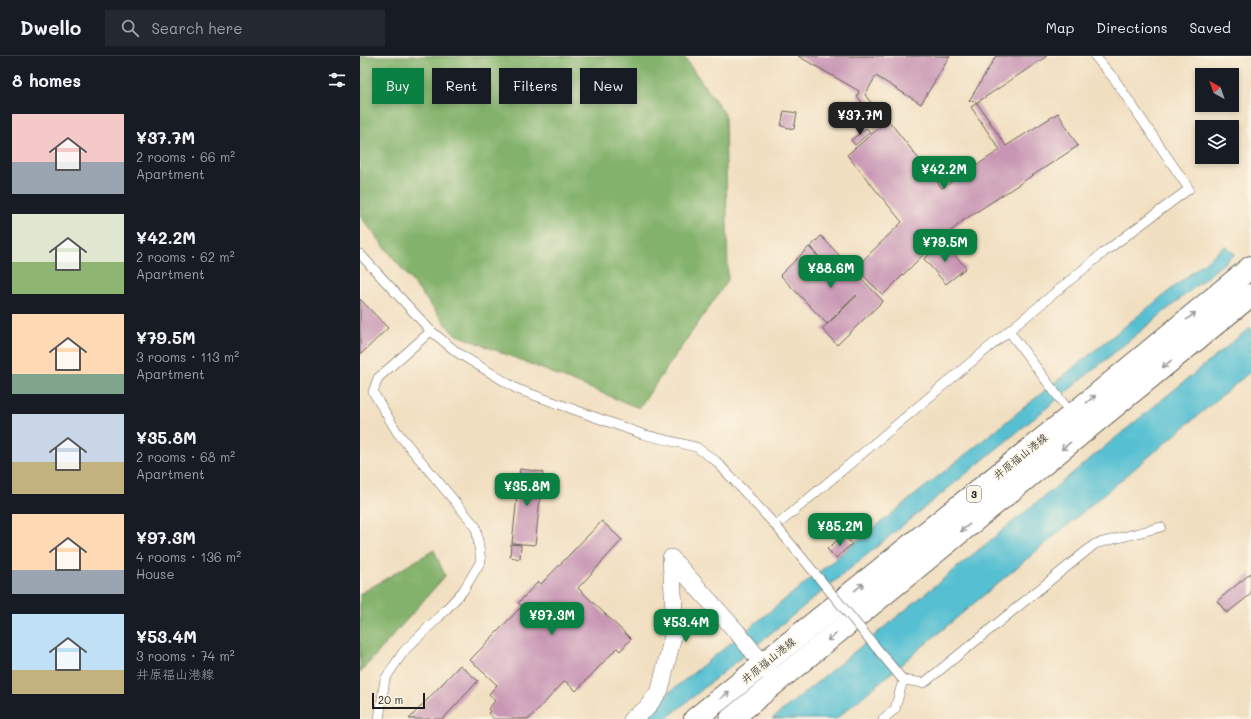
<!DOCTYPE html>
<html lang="en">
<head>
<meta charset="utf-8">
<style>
  body { margin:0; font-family:Mali,"Klee One",sans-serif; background:#242831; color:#f1f3f6; height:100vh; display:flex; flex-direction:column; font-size:15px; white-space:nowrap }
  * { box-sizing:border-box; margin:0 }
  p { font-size:13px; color:#9ea1a6 }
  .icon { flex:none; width:22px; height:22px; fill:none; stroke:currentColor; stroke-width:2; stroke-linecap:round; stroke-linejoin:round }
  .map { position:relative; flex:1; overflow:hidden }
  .panel { display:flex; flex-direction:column; background:#171b24; width:360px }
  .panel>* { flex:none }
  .hud { position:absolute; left:12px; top:12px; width:380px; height:36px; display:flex; gap:8px }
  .needle { width:26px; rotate:320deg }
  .tools { position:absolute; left:835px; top:12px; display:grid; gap:8px }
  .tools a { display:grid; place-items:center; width:44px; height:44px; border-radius:0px; background:#171b24; box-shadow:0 2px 6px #0003; font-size:20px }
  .scale { position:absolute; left:12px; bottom:10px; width:53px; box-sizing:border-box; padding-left:4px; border:2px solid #1c1c1c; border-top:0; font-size:11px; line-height:14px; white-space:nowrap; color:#1c1c1c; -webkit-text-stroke:3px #fcf5e5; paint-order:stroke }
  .price { position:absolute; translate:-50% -34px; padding:0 9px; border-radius:8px; background:#0b8043; color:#fff; font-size:13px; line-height:26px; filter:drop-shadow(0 1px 2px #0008) }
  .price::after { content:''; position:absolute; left:50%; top:24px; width:12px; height:9px; margin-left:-6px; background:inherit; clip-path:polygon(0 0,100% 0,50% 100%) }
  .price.selected { background:#222; color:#fff }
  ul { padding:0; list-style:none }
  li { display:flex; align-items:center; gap:12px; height:100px; padding:0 12px }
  li span { display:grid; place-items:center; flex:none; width:112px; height:80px; border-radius:0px; color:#555 }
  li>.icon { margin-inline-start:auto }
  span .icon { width:48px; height:48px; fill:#fffc; stroke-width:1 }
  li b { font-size:17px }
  h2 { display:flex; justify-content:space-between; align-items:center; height:48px; padding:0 12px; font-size:17px }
  .tag { padding:0 14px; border-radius:0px; background:#171b24; box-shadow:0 2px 6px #0003; font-size:14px; line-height:36px }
  .tag.selected { background:#0b8043; color:#fff }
  header { display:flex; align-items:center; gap:24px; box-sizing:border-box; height:56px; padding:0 20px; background:#171b24; border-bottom:1px solid #363941 }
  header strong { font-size:19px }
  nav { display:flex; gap:22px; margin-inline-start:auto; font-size:14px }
  .search { width:280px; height:36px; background:#242831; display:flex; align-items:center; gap:10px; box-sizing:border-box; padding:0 14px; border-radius:0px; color:#9ea1a6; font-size:15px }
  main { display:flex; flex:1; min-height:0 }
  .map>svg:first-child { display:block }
  .forest { fill:#83b26c; stroke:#506744 }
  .water { fill:#56c0d2; stroke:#396e77 }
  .building { fill:#c896b4 }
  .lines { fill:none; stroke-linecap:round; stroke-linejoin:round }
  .lane-casing { stroke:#676056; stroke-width:10 }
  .street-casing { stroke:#676056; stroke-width:18 }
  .primary-casing { stroke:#676056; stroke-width:24 }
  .lane { stroke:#fff; stroke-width:9 }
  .street { stroke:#fff; stroke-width:17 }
  .primary { stroke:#fff; stroke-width:22 }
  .lane-bridge-casing { stroke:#676056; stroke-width:10; stroke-linecap:butt }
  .lane-bridge { stroke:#fff; stroke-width:9 }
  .oneway { stroke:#999 }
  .labels { text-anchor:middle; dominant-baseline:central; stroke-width:3; stroke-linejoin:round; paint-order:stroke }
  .shield { fill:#fcf5e5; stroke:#5f5d58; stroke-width:1 }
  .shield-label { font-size:10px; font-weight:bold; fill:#1c1c1c }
  .street-label { font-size:11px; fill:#1c1c1c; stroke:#fcf5e5 }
</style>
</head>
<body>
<header>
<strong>Dwello</strong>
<div class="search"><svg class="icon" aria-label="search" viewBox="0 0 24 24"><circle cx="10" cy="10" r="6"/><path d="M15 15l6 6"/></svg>Search here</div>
<nav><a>Map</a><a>Directions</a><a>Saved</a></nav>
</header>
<main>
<section class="panel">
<h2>8 homes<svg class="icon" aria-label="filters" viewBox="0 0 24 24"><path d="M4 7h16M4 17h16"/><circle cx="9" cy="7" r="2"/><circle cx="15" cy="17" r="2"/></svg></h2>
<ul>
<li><span style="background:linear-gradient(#f6c9c9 60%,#9aa5b1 0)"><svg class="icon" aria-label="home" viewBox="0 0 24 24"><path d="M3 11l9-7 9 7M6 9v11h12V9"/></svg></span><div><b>¥37.7M</b><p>2 rooms · 66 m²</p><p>Apartment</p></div></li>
<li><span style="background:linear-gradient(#dfe7d0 60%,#8fb573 0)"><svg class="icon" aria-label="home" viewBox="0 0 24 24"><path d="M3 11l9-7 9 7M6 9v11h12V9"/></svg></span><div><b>¥42.2M</b><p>2 rooms · 62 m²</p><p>Apartment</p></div></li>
<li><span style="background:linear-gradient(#ffd9b3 75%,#7fa58c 0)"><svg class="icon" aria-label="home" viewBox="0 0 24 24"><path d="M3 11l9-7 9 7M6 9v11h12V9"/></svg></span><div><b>¥79.5M</b><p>3 rooms · 113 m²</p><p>Apartment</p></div></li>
<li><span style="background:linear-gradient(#c9d6e8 60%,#c2b280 0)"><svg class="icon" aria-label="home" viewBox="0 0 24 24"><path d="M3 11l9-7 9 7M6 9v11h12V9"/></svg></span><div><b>¥35.8M</b><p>2 rooms · 68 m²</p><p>Apartment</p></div></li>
<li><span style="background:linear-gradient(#ffd9b3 70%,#9aa5b1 0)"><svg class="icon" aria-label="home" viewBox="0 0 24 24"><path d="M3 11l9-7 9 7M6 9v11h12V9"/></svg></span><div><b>¥97.3M</b><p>4 rooms · 136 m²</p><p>House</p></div></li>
<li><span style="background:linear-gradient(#bfe0f5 70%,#c2b280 0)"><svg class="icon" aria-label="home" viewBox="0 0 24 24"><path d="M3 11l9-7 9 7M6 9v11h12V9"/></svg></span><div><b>¥53.4M</b><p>3 rooms · 74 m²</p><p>井原福山港線</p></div></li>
</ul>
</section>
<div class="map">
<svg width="891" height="663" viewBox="0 0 891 663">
  <rect width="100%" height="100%" fill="#fcf5e5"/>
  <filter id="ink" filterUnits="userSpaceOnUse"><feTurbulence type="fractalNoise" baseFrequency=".025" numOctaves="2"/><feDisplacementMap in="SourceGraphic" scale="8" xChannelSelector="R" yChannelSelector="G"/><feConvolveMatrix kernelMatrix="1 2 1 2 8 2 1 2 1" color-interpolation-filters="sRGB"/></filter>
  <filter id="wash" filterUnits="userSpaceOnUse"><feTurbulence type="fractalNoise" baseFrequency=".012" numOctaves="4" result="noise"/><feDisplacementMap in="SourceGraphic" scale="16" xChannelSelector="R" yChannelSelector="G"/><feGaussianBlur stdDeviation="0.9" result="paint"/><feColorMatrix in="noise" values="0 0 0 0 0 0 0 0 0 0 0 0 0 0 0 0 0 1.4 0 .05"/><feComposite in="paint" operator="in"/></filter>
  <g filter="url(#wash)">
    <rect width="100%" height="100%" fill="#f1dfc1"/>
    <g class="forest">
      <path d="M0,0H323L365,58L368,224L279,352L93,277L0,160Z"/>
      <path d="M74,494L85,520L0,617V538Z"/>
    </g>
    <g class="water">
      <path d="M865,190L875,198L306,663H276Z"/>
      <path d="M891,271V315L476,663H412Z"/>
    </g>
    <g id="blocks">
      <g class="building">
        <path d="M438,0H590L561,48L516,20L505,39L524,63L519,68L497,40L499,35Z"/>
        <path d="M636,0H687L618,46L609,45Z"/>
        <path d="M617,47L646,90L698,57L718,90L604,164L566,196L523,239L495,212L542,166L487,99L528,64L582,132L640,94L611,51Z"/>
        <path d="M498,50L504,56L500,59L495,53Z"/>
        <path d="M424,55L437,57L434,73L421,70Z"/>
        <path d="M496,55L500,61L495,64L491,58Z"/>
        <path d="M506,57L516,68L512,71L502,60Z"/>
        <path d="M506,72L510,76L495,89L491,84Z"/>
        <path d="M461,180L523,245L477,289L462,273L497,240L496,239L467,268L420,219L449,191L482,226L450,191Z"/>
        <path d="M584,186L606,212L586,228L564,203Z"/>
        <path d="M0,243L28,272L0,299Z"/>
        <path d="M160,413L183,416L175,489L152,487Z"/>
        <path d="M242,465L262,484L218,532L271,583L260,595L257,592L216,635L205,625L169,663H134L128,657L130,655L128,653L135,645L129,638L137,629L110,604L162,550L158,547L178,526L181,528Z"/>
        <path d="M484,479L492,488L476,502L467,493Z"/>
        <path d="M151,488L161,489L160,503L150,501Z"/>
        <path d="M891,517V538L867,557L857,545Z"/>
        <path d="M100,609L118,625L83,663H49Z"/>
      </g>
    </g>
  </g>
  <g filter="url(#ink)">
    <use href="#blocks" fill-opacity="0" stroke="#676056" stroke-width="1"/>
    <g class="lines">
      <g class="lane-casing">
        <g id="lane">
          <path d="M0,198L71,275L98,297L157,333L282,378L336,391L356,405L416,470L604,312L743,197L829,133L755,24L735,0"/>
          <path d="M649,275L712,359"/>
          <path d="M19,663L25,623L44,595L79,561L103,535L121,505L116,471L37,376L13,336L18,322L71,275"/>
          <path d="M523,663L535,653L543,624L564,627L735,488L801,471"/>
        </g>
      </g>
      <g class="street-casing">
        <path id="street" d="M272,663L286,653L300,634L315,571L311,502L377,576L410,617"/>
      </g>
      <g class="primary-casing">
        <g id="primary">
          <path d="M335,663L712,359L891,211"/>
          <path d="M371,663L891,239"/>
        </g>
      </g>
      <use href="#lane" class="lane"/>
      <use href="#street" class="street"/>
      <use href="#primary" class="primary"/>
      <g class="lane-bridge-casing">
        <path id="lane-bridge" d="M416,470L543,624"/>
      </g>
      <use href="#lane-bridge" class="lane-bridge"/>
    </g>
    <defs><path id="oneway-shaft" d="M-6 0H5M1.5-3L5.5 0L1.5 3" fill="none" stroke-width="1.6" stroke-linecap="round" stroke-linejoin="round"/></defs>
    <g class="oneway">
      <use href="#oneway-shaft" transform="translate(831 260) rotate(-40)"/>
      <use href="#oneway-shaft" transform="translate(807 308) rotate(141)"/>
      <use href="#oneway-shaft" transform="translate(731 343) rotate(-40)"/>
      <use href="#oneway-shaft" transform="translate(706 390) rotate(141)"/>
      <use href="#oneway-shaft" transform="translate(605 472) rotate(141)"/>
      <use href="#oneway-shaft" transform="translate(499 531) rotate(-39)"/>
      <use href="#oneway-shaft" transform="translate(472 581) rotate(141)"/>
      <use href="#oneway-shaft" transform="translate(365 639) rotate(-39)"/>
    </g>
  </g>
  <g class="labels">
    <rect class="shield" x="607" y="430" width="14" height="16" rx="3"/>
    <g class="shield-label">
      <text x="614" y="438">3</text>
    </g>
    <g class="street-label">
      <text transform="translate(660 400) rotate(-39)">井原福山港線</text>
      <text transform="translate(408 604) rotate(-39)">井原福山港線</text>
    </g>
  </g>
</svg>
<div class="tools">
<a><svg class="needle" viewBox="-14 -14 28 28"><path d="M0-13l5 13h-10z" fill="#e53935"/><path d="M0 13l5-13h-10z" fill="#9ea1a6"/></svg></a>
<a><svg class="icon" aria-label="layers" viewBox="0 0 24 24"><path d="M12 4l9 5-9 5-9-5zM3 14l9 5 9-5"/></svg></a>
</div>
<div class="scale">20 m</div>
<b class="price selected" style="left:500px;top:80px">¥37.7M</b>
<b class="price" style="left:584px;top:134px">¥42.2M</b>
<b class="price" style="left:585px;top:207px">¥79.5M</b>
<b class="price" style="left:471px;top:233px">¥88.6M</b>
<b class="price" style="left:167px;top:451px">¥35.8M</b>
<b class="price" style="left:480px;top:491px">¥85.2M</b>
<b class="price" style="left:192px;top:580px">¥97.3M</b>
<b class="price" style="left:326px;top:587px">¥53.4M</b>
<div class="hud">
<a class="tag selected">Buy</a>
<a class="tag">Rent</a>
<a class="tag">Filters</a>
<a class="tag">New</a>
</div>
</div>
</main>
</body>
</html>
